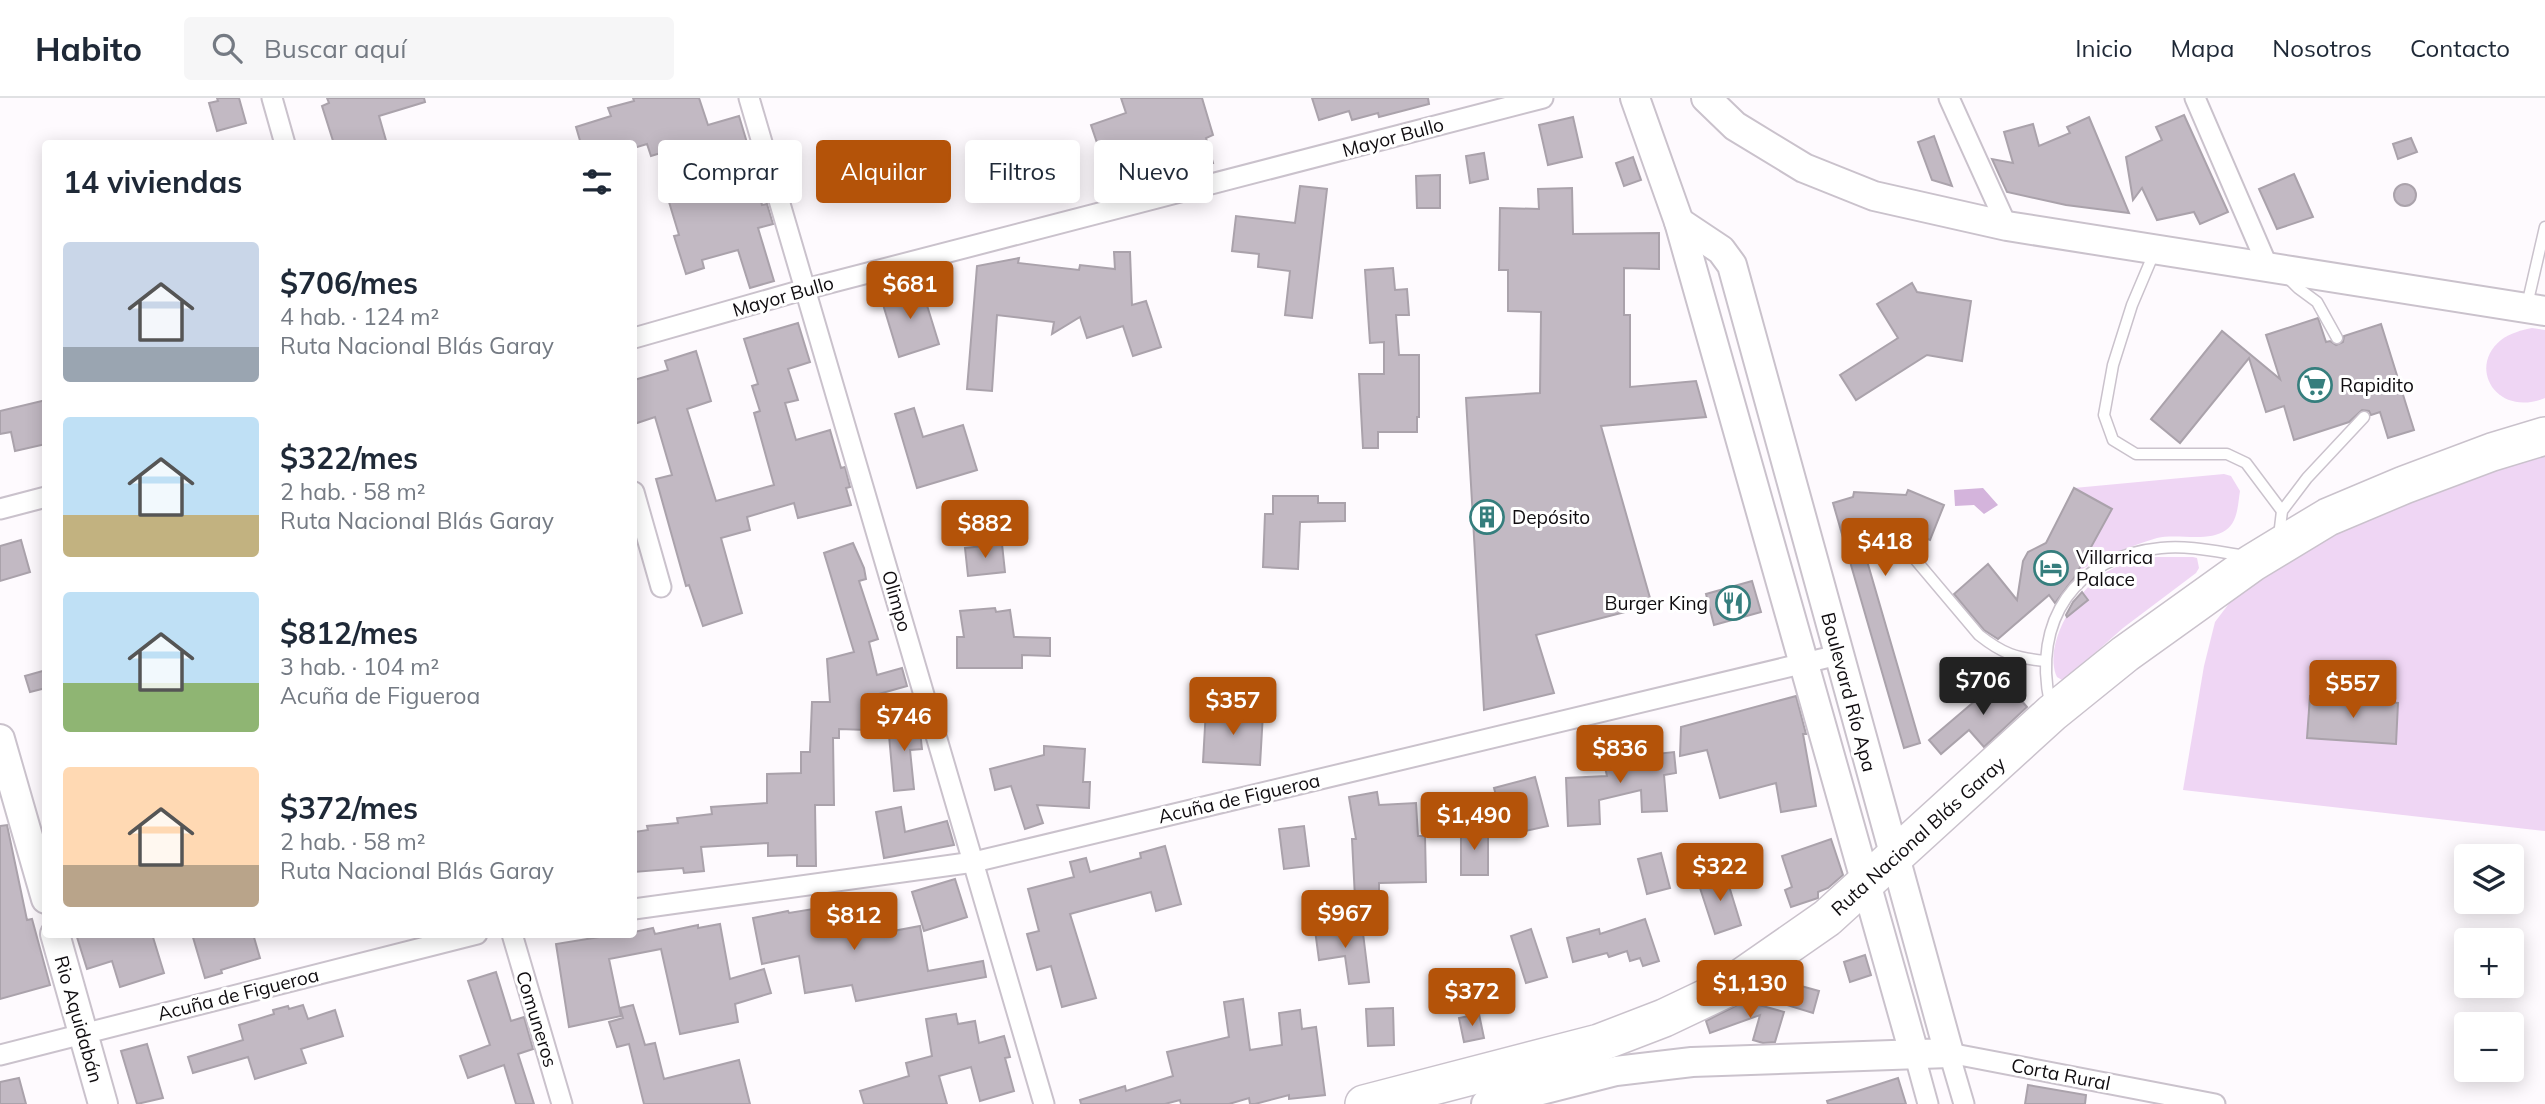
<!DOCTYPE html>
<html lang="es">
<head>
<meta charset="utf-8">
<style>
  body { margin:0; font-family:Mulish,sans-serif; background:#f6f6f7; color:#1f2937; height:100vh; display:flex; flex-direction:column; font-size:26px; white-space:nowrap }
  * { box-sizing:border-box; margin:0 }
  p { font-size:23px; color:#747a83 }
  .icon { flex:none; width:38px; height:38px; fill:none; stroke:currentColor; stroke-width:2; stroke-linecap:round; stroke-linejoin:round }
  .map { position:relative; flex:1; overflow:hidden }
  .side { position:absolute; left:42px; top:42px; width:595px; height:798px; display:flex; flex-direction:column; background:#fff; border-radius:7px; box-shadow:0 4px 18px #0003 }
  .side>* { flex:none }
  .top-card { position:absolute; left:658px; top:42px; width:665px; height:63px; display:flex; gap:14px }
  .fabs { position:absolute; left:2454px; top:746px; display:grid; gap:14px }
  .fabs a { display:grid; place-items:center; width:70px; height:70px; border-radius:7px; background:#fff; box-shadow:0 4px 18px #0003; font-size:35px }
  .price { position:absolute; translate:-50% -60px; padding:0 16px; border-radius:7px; background:#b45309; color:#fff; font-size:23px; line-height:46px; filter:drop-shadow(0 2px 4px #0008) }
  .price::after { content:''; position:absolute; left:50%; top:42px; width:21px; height:16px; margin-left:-10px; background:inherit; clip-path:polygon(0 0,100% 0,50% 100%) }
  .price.active { background:#222; color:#fff }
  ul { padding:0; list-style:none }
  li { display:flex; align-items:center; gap:21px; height:175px; padding:0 21px }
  li span { display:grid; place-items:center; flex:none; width:196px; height:140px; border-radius:7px; color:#555 }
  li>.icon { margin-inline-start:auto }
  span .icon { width:84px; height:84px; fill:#fffc; stroke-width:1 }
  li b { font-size:30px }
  h2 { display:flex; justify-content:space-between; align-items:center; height:84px; padding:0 21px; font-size:30px }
  .chip { padding:0 24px; border-radius:7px; background:#fff; box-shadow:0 4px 18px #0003; font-size:24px; line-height:63px }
  .chip.active { background:#b45309; color:#fff }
  header { display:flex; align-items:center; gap:42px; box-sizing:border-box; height:98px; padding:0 35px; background:#fff; border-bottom:2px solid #e0e1e3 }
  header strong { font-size:33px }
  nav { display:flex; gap:38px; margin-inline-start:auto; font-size:24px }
  .search { width:490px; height:63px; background:#f6f6f7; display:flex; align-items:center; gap:18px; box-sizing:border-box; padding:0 24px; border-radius:7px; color:#747a83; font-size:26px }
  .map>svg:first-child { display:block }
  .green { fill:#efd6f4 }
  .water { fill:#d4b4dc }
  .building { fill:#c2b9c3; stroke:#aaa2ab; stroke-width:2 }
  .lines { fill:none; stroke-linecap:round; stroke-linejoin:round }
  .lane-casing { stroke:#cac2cc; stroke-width:13 }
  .street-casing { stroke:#cac2cc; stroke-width:23 }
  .secondary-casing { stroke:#cac2cc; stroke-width:32 }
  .highway-casing { stroke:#cac2cc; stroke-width:40 }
  .lane { stroke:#fff; stroke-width:10 }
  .street { stroke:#fff; stroke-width:19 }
  .secondary { stroke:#fff; stroke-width:28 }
  .highway { stroke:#fff; stroke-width:37 }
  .labels { text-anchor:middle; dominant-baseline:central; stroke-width:6; stroke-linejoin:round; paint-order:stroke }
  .street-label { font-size:19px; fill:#100d10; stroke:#fff }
  .poi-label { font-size:19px; fill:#100d10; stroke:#fff; text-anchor:start }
</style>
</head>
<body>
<header>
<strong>Habito</strong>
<div class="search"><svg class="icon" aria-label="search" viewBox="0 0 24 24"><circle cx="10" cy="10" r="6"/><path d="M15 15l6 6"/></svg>Buscar aquí</div>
<nav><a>Inicio</a><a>Mapa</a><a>Nosotros</a><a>Contacto</a></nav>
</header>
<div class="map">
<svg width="2545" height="1006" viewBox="0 0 2545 1006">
  <rect width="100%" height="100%" fill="#fefafe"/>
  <g class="green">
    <path d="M2532,230L2545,232V300C2496,320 2467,269 2501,242C2510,235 2522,232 2532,230Z"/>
    <path d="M2545,355V733L2183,692L2204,568L2215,524L2240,491L2337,428Z"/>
    <path d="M2224,376L2231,378L2240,393C2238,405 2238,424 2226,432C2208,445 2178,435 2157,440C2129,448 2104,460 2078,473L2112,411L2074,390Z"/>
    <path d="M2153,459H2193L2197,460L2199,470L2196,475L2123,530L2068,579L2062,582L2057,579C2043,546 2075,496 2102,477C2117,466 2135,463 2153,459Z"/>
  </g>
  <path class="water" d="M1983,390L1998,407L1984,416L1974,407L1955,408L1954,392Z"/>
  <g class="building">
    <path d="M217,0H239L246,25L217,33L209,5L218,3Z"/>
    <path d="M327,0H424L425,4L379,18L387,46H334L322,8L329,5Z"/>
    <path d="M633,0H699L708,27L739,18L748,48L741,50L750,79L754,78L762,107L767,106L773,126L758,130L774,183L750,190L738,152L702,162L704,170L686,176L674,138L679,137L669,104L685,99L677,70L669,72L664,54L651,58L647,46L634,50V46H581L576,29L611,18L608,10L634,3Z"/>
    <path d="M1121,0H1202L1213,37L1206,40L1213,65L1176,76L1174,71L1137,82L1138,84L1113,92L1091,27L1126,15Z"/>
    <path d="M1312,0H1428L1429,6L1379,19L1378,15L1352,22L1349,13L1319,22Z"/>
    <path d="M2184,17L2228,114L2200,126L2194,114L2157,122L2142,90L2133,102L2126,59L2162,42L2156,29Z"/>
    <path d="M1573,19L1582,59L1548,67L1539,27Z"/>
    <path d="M2089,19L2129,115L2066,107L2007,94L1992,61L2013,65L2004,34L2033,26L2039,48L2070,35L2067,29Z"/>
    <path d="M1934,38L1952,88L1932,82L1918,44Z"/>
    <path d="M2411,40L2417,54L2398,61L2393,46Z"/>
    <path d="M1484,55L1488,81L1470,85L1466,58Z"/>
    <path d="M1633,59L1641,82L1624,88L1616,65Z"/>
    <path d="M2294,76L2313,119L2277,131L2259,91Z"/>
    <path d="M1440,77V110H1417L1416,78Z"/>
    <circle cx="2405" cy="97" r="11"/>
    <path d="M1300,88L1327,91L1312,220L1285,217L1290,173L1258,169L1259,156L1232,153L1236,118L1295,125Z"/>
    <path d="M1572,90L1573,136L1659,135V171L1624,170V217H1630V289L1696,283L1706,319L1601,328L1652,507L1536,537L1554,595L1484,612L1466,300L1540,295L1541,214L1508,213V172H1499L1500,110L1539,111L1538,91Z"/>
    <path d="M1114,154H1130L1132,207L1146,203L1161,249L1133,258L1123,228L1087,240L1080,219L1052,236L1054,224L997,217L992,293L967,291L977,168L1019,160L1018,165L1079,172L1080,167L1115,171Z"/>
    <path d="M1393,170L1395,192L1407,191L1409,217H1396L1399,257H1419V319H1417V334H1378V350H1363L1359,276H1384V244L1370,245L1365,172Z"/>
    <path d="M1912,185L1917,194L1971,203L1962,263L1927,257L1856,302L1840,277L1898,240L1877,206Z"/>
    <path d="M921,188L939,246L899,259L881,200Z"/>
    <path d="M2318,220L2326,244L2330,243L2336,247L2343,244L2344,238L2381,226L2414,332L2388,340L2380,314L2371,317L2369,313L2362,312L2349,324L2294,342L2284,308L2266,314L2249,260L2180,345L2151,321L2222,233L2280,281L2266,237Z"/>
    <path d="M798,225L810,264L788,271L798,302L785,305L796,342L830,332L841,370L845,369L850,389L846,390L851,407L798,420L794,405L747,419L750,432L721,440L742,515L703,528L689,487L686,488L656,381L672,377L655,319L634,326V282L668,272L665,263L696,253L711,303L687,311L716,403L774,387L754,315L760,313L752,288L758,286L744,241Z"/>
    <path d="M46,302V346L15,353L11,334L0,336V313Z"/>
    <path d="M914,310L923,339L963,327L977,372L917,390L895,316Z"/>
    <path d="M2074,390L2112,411L2074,480L2055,505L2049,497L1998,541L1984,532L1954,496L1988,466L2017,502L2023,463L2028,454L2046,445Z"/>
    <path d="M1908,392L1944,407L1930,442L1893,427L1856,425L1920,645L1904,650L1833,405L1853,399L1854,394L1906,397Z"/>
    <path d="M1273,398H1318V405H1345V423L1300,424L1298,471L1263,469L1265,416H1273Z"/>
    <path d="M21,442L30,474L0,483V448Z"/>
    <path d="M853,445L864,470L866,481L859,483L878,541L869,544L877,577L902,570L907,588L868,599L867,632L839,631V640H833L834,707H815L816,768H797V757L768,758V745L701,749L704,773L684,775L683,770L634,774V734L648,732L647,728L678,725L677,720L712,716L711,709L767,705V676L801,675V654H810L812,604H830L827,561L854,554L824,455Z"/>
    <path d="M1002,446L1005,474L968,478L965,450Z"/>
    <path d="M1752,483L1761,514L1714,527L1706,496Z"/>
    <path d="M2082,494L2088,502L2067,519L2066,517L2073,504Z"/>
    <path d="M995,510L996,514L1010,512L1014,539L1050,540V558L1022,557V570H957V539H964L960,513Z"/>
    <path d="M46,572V590L30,594L25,578Z"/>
    <path d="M2002,580L2027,609L1984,649L1969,632L1941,656L1929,642Z"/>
    <path d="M1796,598L1806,636H1803L1816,708L1781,714L1776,685L1720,700L1707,652L1680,658L1681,629Z"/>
    <path d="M2310,598L2398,605L2396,646L2307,640Z"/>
    <path d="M1206,611L1263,615L1260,667L1203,664Z"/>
    <path d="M919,624L922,651L910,652L914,691L894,693L888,626Z"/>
    <path d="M1044,648L1085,651L1083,684H1090L1089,710L1037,707L1043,725L1025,731L1011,688L995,692L990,671L1044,657Z"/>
    <path d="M1617,648L1620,657L1628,655L1629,659L1674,654L1676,675L1664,677L1667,713L1642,714L1641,692L1599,702L1600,726L1568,728L1566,680L1607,678L1601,652Z"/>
    <path d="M1535,679L1548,728L1507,737L1494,690Z"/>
    <path d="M1377,694L1379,707L1416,705L1418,738H1425L1426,784L1379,785V800H1355L1352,741H1356L1349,699Z"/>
    <path d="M901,709L905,734L947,723L954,747L884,760L876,714Z"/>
    <path d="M7,727L27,822L32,821L50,887L0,901V728Z"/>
    <path d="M1304,728L1309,768L1284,771L1279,731Z"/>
    <rect x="1461" y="732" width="27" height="45"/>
    <path d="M1831,741L1843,777L1828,790L1818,794V800L1791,809L1785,792L1792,789L1782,758Z"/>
    <path d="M1165,748L1181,806L1156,813L1151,794L1070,816L1096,900L1062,909L1051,868L1037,872L1027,836L1039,833L1028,791L1074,779L1070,764L1086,760L1090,774L1141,760L1140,755Z"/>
    <path d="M1661,755L1670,790L1647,796L1638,761Z"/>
    <path d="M1725,775L1741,827L1715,836L1698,784Z"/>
    <path d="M955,781L967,819L924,833L912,794Z"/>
    <path d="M868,800L877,836L920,828L928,873L983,863L986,879L856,903L852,887L805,895L799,858L762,866L753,820L788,813L789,815L838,807Z"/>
    <path d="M1645,821L1659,863L1643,868L1640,860L1630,863L1627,853L1609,859L1607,855L1573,864L1567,840L1599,831L1600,836Z"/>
    <path d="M720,826L730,881L764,871L771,895L735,906L738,924L680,936L661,851L609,861L621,918L569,929L556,846L618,836H634V834L653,830L655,836L698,827V830Z"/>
    <path d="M1362,827L1369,884L1349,886L1345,858L1319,862L1315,832Z"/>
    <path d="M1531,831L1547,879L1526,885L1511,838Z"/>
    <path d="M76,836H152L164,875L120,889L112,863L87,871Z"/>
    <path d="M192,836H253L260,860L221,872L222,875L205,880Z"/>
    <path d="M1865,857L1871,877L1850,884L1844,864Z"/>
    <path d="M496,874L511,923L524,919L533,951L518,956L534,1006H516L504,967L468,980L460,958L490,947L468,883Z"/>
    <path d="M1783,883L1819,893L1813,915L1777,904Z"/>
    <path d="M1243,901L1250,952L1282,947L1279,915L1300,912L1302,931L1316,929L1325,997L1289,1001V997L1255,1006H1250L1249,1000L1229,1006H1181L1180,1002L1165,1006H1081L1080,1002L1125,988L1126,993L1173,978L1167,954L1229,939L1224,904Z"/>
    <path d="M1745,903L1784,914L1775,944L1763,945L1753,942L1760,917L1710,935L1706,923Z"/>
    <path d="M303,907L308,921L335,912L343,938L301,951L306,965L255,981L248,959L193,975L188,959L243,942L239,927L274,916L273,912L288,908L289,911Z"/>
    <path d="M633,907L645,947L655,945L664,981L739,962L750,1006H644L629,946L617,949L609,924L623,920L620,910Z"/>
    <path d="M1393,910L1394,947L1368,948L1366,911Z"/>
    <path d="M956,916L958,926L975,923L979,945L1004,938L1010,959L1005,960L1014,993L980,1003L971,969L939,978L947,1006H864L860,993L909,978L906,965L932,958L926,921Z"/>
    <path d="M1479,916L1484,940L1464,944L1459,920Z"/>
    <path d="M147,946L163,1000L137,1006L121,953Z"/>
    <path d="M19,980L26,1006H0V984Z"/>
    <path d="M1898,980L1906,1006H1828L1827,1003Z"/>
    <path d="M2028,987L2086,997L2085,1006H2025Z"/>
  </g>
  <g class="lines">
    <g class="lane-casing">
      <g id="lane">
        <path d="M2154,155L2132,207L2113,267L2104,317L2113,342L2136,356H2227L2246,365L2282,413"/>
        <path d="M2288,180L2298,190L2317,204L2337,240"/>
        <path d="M2527,207L2545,129"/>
        <path d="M2279,438L2282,413L2307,380L2364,319"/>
        <path d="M1914,460L1979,537C2003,556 2016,560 2045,563"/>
        <path d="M2050,605C2032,523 2075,458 2161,450C2189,447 2218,454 2246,458"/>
      </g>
    </g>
    <g class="street-casing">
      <g id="street">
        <path d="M272,0L285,46"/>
        <path d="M749,0L1044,1006"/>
        <path d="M1949,0L2007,128"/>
        <path d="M2195,0L2268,169"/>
        <path d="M634,240L806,191L1543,0"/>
        <path d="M634,394L661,489"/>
        <path d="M0,411L46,399"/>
        <path d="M634,811L974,764L1838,557"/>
        <path d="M512,836L562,1006"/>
        <path d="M1914,955L1928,1006"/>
        <path d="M0,957L477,836"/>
        <path d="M1964,1006L1949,955L2215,1006"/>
      </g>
    </g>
    <g class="secondary-casing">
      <g id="secondary">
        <path d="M1635,0L1679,124L1914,955"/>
        <path d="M1706,0L1735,28L1804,70L1874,98L2007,128L2545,213"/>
        <path d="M0,641L46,801"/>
        <path d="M55,836L103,1006"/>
        <path d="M1486,1006L1616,973L1692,964L1949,955L1732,167L1721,152L1679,124"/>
      </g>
    </g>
    <g class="highway-casing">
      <path id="highway" d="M1364,1006L1599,945L1664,920L1725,891L1827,820L2052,615L2125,556L2252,465L2328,419L2404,387L2492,354L2545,338"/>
    </g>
    <use href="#lane" class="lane"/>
    <use href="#street" class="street"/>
    <use href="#secondary" class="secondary"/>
    <use href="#highway" class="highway"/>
  </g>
  <defs>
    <g id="supermarket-ring" transform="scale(1.75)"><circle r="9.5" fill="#fff" stroke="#357e7d" stroke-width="1.5"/><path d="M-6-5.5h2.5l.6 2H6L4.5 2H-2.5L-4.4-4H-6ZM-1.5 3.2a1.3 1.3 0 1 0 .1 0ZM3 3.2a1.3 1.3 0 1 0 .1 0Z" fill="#357e7d"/></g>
    <g id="building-ring" transform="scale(1.75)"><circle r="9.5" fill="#fff" stroke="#357e7d" stroke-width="1.5"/><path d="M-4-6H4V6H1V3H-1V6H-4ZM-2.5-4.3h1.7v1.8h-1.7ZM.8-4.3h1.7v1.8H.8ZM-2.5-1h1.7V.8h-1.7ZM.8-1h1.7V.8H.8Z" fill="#357e7d"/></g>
    <g id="hotel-ring" transform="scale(1.75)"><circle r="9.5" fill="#fff" stroke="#357e7d" stroke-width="1.5"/><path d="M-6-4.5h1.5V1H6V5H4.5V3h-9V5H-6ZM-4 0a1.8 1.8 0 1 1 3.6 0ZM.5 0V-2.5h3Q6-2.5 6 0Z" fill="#357e7d"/></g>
    <g id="restaurant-ring" transform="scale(1.75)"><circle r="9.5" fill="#fff" stroke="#357e7d" stroke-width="1.5"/><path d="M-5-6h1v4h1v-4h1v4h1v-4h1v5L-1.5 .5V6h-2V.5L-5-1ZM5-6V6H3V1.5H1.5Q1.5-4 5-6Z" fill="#357e7d"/></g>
  </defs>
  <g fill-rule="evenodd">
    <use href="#supermarket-ring" x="2315" y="287"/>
    <use href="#building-ring" x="1487" y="419"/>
    <use href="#hotel-ring" x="2051" y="470"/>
    <use href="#restaurant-ring" x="1733" y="505"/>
  </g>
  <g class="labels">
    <g class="street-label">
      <text transform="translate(1393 39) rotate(-15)">Mayor Bullo</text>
      <text transform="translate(783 198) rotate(-16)">Mayor Bullo</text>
      <text transform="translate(897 503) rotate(74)">Olimpo</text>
      <text transform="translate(1849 594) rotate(75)">Boulevard Río Apa</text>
      <text transform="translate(1239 700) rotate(-13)">Acuña de Figueroa</text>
      <text transform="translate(1918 738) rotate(-42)">Ruta Nacional Blás Garay</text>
      <text transform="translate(238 896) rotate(-14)">Acuña de Figueroa</text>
      <text transform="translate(79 921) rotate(74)">Rio Aquidabán</text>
      <text transform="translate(537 921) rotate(73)">Comuneros</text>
      <text transform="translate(2061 976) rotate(11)">Corta Rural</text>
    </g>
    <g class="poi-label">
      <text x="2340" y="287">Rapidito</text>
      <text x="1512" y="419">Depósito</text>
      <text x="2076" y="459">Villarrica<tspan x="2076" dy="22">Palace</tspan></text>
      <text x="1708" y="505" text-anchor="end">Burger King</text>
    </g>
  </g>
</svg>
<div class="fabs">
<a><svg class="icon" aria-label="layers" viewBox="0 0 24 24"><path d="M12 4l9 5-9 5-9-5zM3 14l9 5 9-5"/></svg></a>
<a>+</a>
<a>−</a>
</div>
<b class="price" style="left:910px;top:223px">$681</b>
<b class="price" style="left:985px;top:462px">$882</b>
<b class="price" style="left:1885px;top:480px">$418</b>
<b class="price active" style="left:1983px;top:619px">$706</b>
<b class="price" style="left:2353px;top:622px">$557</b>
<b class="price" style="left:1233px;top:639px">$357</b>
<b class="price" style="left:904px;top:655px">$746</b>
<b class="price" style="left:1620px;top:687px">$836</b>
<b class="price" style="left:1474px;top:754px">$1,490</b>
<b class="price" style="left:1720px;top:805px">$322</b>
<b class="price" style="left:1345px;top:852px">$967</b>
<b class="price" style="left:854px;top:854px">$812</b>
<b class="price" style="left:1750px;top:922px">$1,130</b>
<b class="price" style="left:1472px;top:930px">$372</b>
<div class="top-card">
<a class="chip">Comprar</a>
<a class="chip active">Alquilar</a>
<a class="chip">Filtros</a>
<a class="chip">Nuevo</a>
</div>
<section class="side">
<h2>14 viviendas<svg class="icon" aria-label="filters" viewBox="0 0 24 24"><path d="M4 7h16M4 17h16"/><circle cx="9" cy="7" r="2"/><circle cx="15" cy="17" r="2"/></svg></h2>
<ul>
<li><span style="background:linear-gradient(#c9d6e8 75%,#9aa5b1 0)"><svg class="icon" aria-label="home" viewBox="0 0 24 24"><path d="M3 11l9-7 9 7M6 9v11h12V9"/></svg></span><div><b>$706/mes</b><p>4 hab. · 124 m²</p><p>Ruta Nacional Blás Garay</p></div></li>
<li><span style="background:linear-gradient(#bfe0f5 70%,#c2b280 0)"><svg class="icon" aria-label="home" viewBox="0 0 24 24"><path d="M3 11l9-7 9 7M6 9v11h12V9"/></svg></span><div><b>$322/mes</b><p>2 hab. · 58 m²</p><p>Ruta Nacional Blás Garay</p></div></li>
<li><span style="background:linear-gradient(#bfe0f5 65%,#8fb573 0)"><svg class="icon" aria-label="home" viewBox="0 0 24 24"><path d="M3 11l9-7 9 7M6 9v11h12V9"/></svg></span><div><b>$812/mes</b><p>3 hab. · 104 m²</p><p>Acuña de Figueroa</p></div></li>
<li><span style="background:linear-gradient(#ffd9b3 70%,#b9a48a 0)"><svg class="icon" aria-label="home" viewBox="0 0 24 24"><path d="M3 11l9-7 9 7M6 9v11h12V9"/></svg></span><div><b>$372/mes</b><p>2 hab. · 58 m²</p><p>Ruta Nacional Blás Garay</p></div></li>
</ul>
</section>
</div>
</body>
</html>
